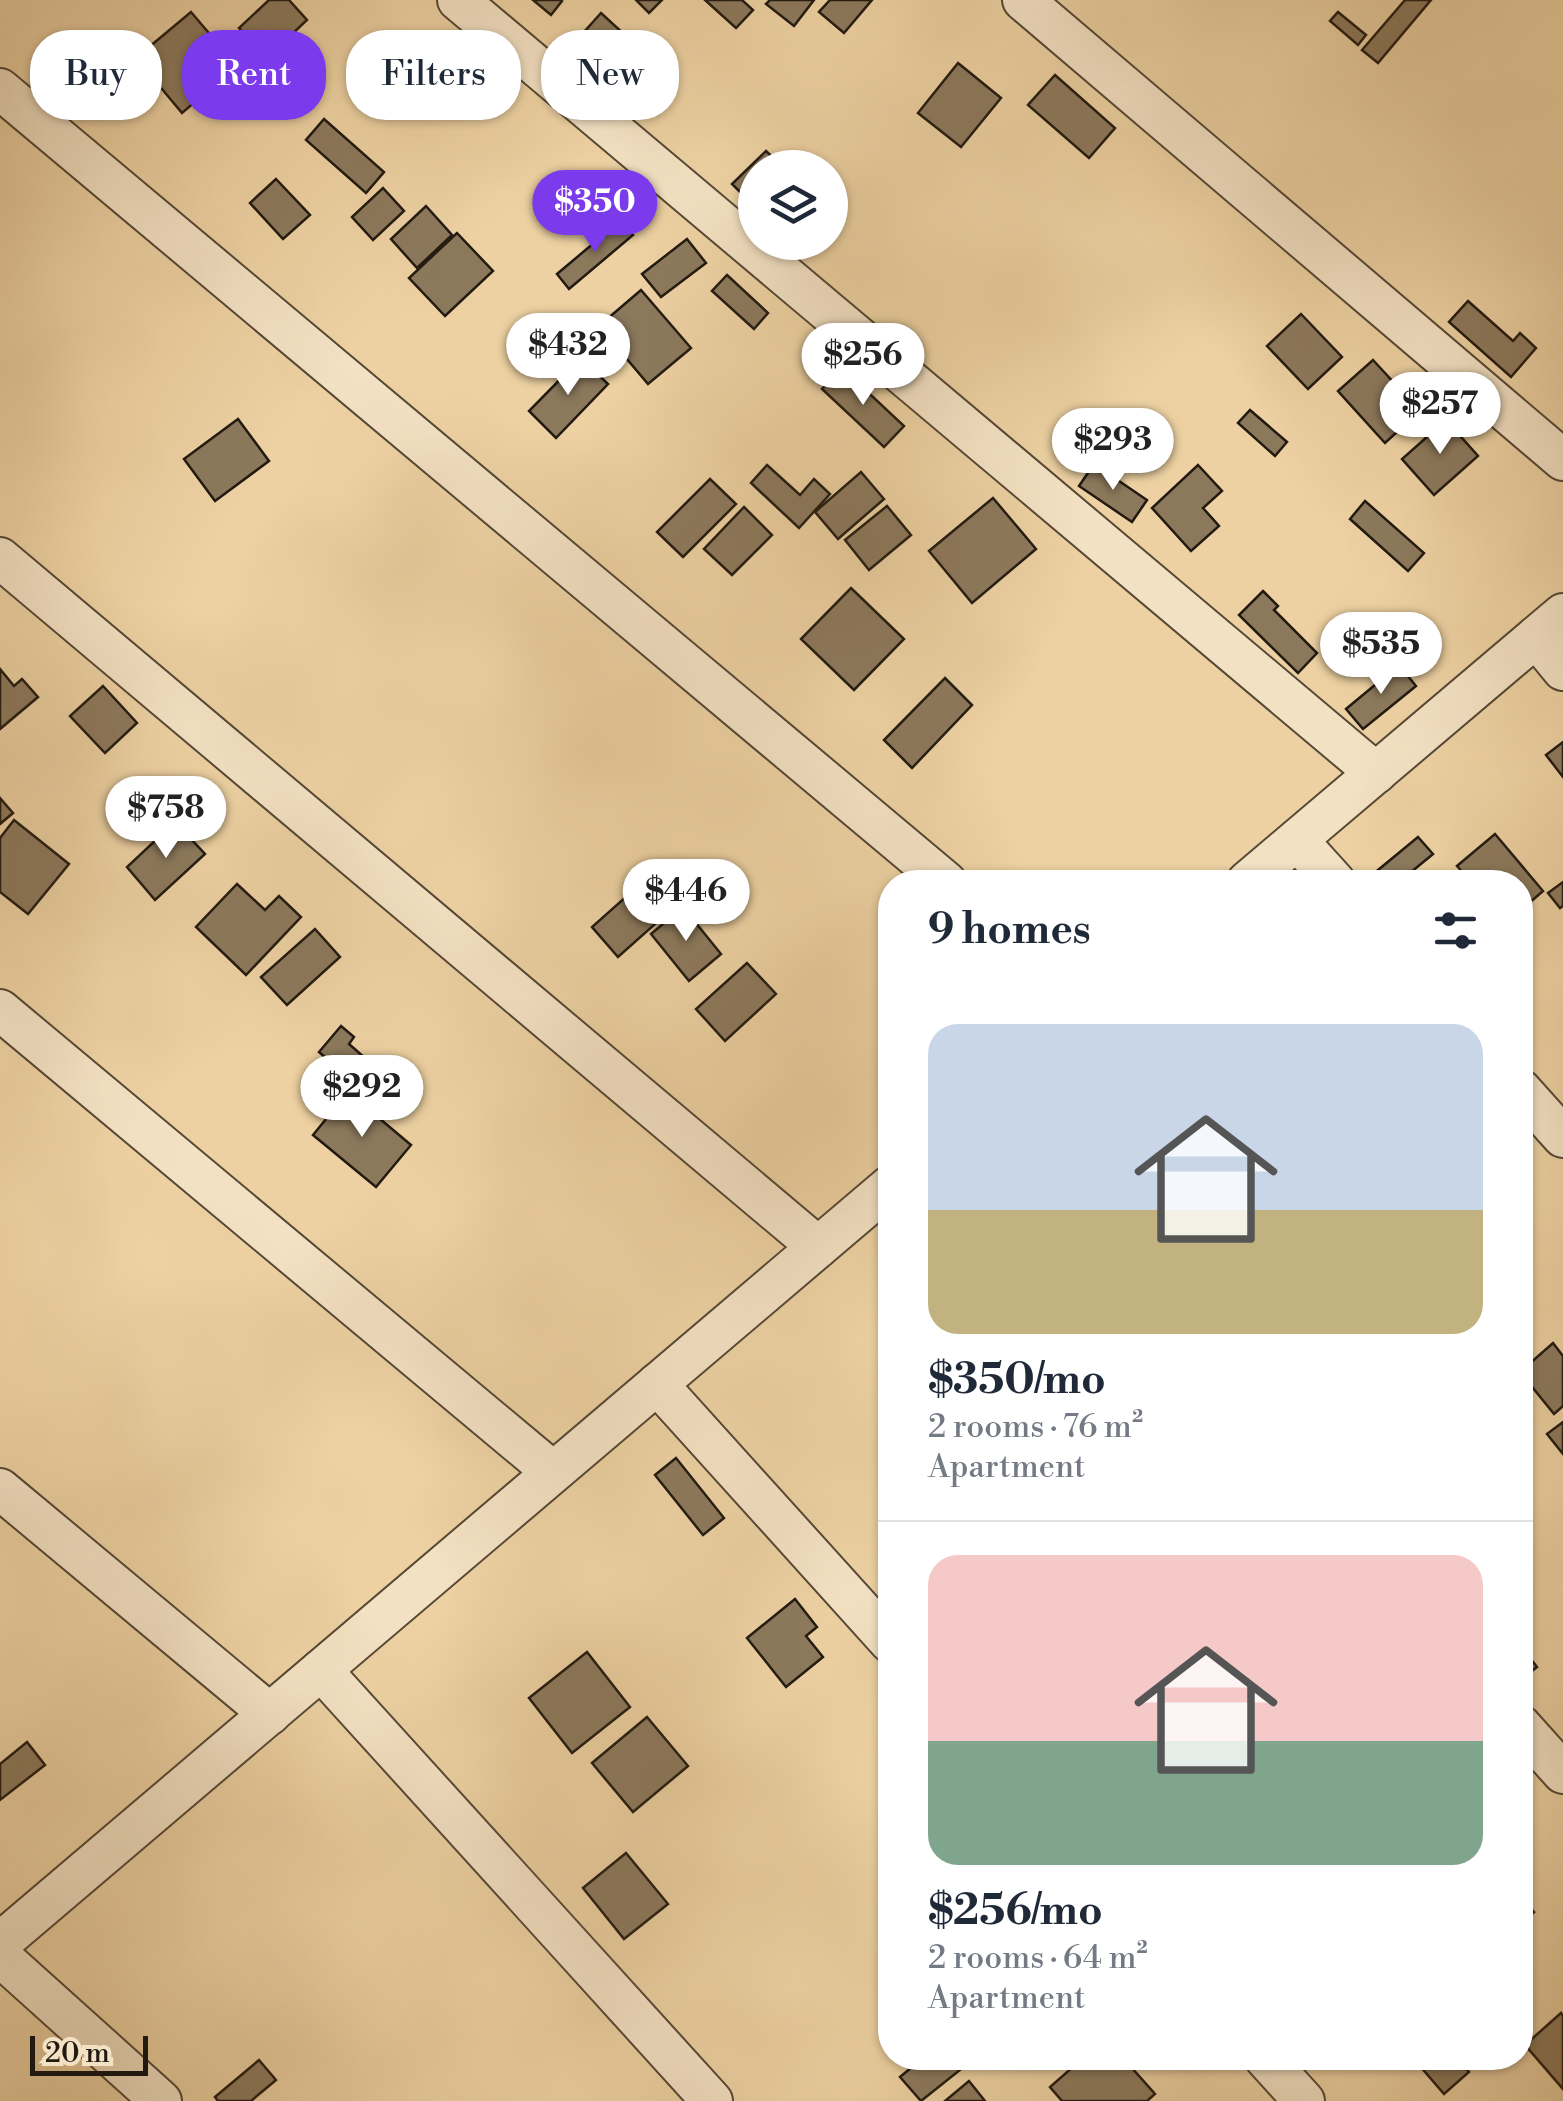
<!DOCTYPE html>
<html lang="en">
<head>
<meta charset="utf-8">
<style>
  body { margin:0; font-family:"Libre Bodoni",serif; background:#f6f6f7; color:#1f2937; height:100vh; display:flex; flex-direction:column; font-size:38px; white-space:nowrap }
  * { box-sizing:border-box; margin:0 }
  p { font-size:32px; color:#747a83 }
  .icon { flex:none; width:55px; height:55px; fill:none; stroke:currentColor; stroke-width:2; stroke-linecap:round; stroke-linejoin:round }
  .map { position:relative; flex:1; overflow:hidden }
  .panel { position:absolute; left:878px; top:870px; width:655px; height:1200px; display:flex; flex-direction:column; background:#fff; border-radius:40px; box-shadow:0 2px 8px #0004 }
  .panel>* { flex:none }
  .hud { position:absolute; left:30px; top:30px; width:698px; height:90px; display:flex; gap:20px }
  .tools { position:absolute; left:738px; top:150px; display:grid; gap:20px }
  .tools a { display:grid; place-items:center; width:110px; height:110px; border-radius:50%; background:#fff; box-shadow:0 2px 8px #0004; font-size:50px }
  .scale { position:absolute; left:30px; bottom:25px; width:118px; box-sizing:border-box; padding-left:10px; border:5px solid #221a11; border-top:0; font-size:28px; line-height:35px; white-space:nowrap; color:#221a11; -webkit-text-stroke:8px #f3e1c3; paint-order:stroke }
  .price { position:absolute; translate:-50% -85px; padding:0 22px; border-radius:35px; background:#fff; color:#222; font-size:32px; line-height:65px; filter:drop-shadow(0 2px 5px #0008) }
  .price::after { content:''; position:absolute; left:50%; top:60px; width:30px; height:22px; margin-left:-15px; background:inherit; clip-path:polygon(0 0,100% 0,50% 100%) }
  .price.active { background:#7c3aed; color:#fff }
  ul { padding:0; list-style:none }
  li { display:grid; align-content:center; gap:20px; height:530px; padding:0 50px }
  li+li { border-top:2px solid #e0e1e3 }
  li span { display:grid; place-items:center; height:310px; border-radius:30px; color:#555 }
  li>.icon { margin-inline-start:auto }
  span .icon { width:180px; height:180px; fill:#fffc; stroke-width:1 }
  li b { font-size:42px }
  h2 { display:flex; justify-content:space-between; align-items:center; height:120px; padding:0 50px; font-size:42px }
  .pill { padding:0 35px; border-radius:40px; background:#fff; box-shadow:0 2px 8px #0004; font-size:35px; line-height:90px }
  .pill.active { background:#7c3aed; color:#fff }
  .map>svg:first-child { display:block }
  .building { fill:#8c795c; stroke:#221a11; stroke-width:2.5 }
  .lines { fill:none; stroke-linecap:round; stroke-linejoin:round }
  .minor-casing { stroke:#554835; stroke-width:44 }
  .minor { stroke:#f3e1c3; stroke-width:40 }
</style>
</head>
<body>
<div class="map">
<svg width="1563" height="2101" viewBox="0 0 1563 2101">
  <rect width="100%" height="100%" fill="#edd1a2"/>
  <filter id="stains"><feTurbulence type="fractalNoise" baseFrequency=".002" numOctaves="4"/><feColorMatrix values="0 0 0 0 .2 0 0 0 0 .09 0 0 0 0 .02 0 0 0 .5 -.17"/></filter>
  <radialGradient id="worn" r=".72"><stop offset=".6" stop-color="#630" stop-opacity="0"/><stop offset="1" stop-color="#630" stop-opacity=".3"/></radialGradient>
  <g class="building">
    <path d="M269,0H289L307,20L267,58L239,28Z"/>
    <path d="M533,0H561L562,1L551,15Z"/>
    <path d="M636,0H662L649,13Z"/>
    <path d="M705,0H742L753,10L736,28Z"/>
    <path d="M770,0H814L794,26L766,4Z"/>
    <path d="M830,0H872L844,33L819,12Z"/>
    <path d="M1405,0H1431L1378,63L1362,50Z"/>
    <path d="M191,12L237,66L182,113L136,58Z"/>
    <path d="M1338,12L1366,35L1358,45L1330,21Z"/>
    <path d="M601,13L625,35L601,63L576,41Z"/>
    <path d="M958,63L1001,98L961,147L918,113Z"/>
    <path d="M1055,75L1115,128L1089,158L1028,105Z"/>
    <path d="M324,119L384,172L366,193L306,140Z"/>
    <path d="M766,151L780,164L776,168H755V207L732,184Z"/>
    <path d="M276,179L310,215L283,239L250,203Z"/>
    <path d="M383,188L404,211L373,240L352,217Z"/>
    <path d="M426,206L452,235L417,268L391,239Z"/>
    <path d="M620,221L633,235L569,289L557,274Z"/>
    <path d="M457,233L493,271L445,316L409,278Z"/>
    <path d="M687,239L706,263L661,297L642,274Z"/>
    <path d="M727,275L768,313L754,329L712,291Z"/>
    <path d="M641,290L691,348L648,384L599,326Z"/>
    <path d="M1468,301L1513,341L1520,333L1536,348L1511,377L1449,322Z"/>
    <path d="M1301,314L1342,357L1308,389L1267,346Z"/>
    <path d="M581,358L608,384L556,438L529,411Z"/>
    <path d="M1373,360L1420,411L1385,443L1338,391Z"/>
    <path d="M842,368L904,426L884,447L822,389Z"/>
    <path d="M1250,410L1287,442L1275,456L1238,423Z"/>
    <path d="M238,419L269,461L215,501L184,459Z"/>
    <path d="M1446,420L1478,456L1434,495L1402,459Z"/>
    <path d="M1094,464L1147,500L1132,522L1079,486Z"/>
    <path d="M767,465L800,495L814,479L830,494L799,528L751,483Z"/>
    <path d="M1198,465L1222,491L1203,508L1219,526L1191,551L1152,508Z"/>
    <path d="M861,472L884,499L838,539L815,512Z"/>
    <path d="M710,479L736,504L683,557L657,532Z"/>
    <path d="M993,498L1036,549L972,603L929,551Z"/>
    <path d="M1365,501L1424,553L1408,571L1350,519Z"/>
    <path d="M887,506L911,535L869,570L845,540Z"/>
    <path d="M744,507L772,535L732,575L704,549Z"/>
    <path d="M851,588L904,639L854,690L801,639Z"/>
    <path d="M1263,591L1278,606L1274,610L1317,653L1298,673L1239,615Z"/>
    <path d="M1399,665L1416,686L1363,729L1346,709Z"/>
    <path d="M0,669L14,686L22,679L38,697L0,729Z"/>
    <path d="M945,678L972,705L912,768L884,740Z"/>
    <path d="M103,686L137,723L105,753L70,716Z"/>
    <path d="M1563,742V777L1546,755Z"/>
    <path d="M0,798L13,813L0,824Z"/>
    <path d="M14,820L69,864L28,914L0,892V838Z"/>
    <path d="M175,822L205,854L155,900L127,867Z"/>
    <path d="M1495,834L1543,891L1520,911V882H1471L1457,866Z"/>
    <path d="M1418,837L1433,854L1399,882H1378L1372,875Z"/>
    <path d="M646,879L672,909L618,957L592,927Z"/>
    <path d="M1563,882V906L1560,908L1548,893Z"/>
    <path d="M237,884L265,910L279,896L301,917L246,975L196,927Z"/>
    <path d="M683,907L721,954L689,981L651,934Z"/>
    <path d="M315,929L340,957L287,1005L261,977Z"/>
    <path d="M747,963L776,994L725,1041L696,1009Z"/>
    <path d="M341,1026L354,1037L349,1044L397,1086L389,1095L364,1073L355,1083L319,1052Z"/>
    <path d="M348,1092L411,1145L376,1187L313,1135Z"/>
    <path d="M1553,1343L1563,1356V1406L1554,1414L1520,1372Z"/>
    <path d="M1563,1422V1454L1547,1434Z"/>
    <path d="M676,1458L724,1518L703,1535L655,1475Z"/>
    <path d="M795,1599L817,1627L806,1636L823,1657L786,1687L747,1638Z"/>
    <path d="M1520,1645L1537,1667L1523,1678L1520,1674Z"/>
    <path d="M587,1652L630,1707L572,1753L529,1698Z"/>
    <path d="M647,1717L688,1766L633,1812L592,1763Z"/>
    <path d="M27,1742L45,1765L0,1800V1764Z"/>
    <path d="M626,1853L668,1904L624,1939L583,1888Z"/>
    <path d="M1520,1896L1534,1912L1520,1924Z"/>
    <path d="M1561,2013L1563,2016V2089L1525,2045Z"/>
    <path d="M923,2058H966L970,2062L921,2101L900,2077Z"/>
    <path d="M1083,2058H1123L1155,2094L1147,2101H1062L1050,2087Z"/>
    <path d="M1413,2058H1456L1469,2072L1444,2094Z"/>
    <path d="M259,2060L276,2080L251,2101H218L215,2097Z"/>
    <path d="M969,2081L985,2101H945Z"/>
  </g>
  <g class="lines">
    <g class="minor-casing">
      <g id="minor">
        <path d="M458,0L1376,773"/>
        <path d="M1023,0L1563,460"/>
        <path d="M0,89L946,882"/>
        <path d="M0,558L818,1247"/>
        <path d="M1536,637L1563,670"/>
        <path d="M1297,840L1335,882"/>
        <path d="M1247,882L1563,614"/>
        <path d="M0,1010L553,1472"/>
        <path d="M1520,1089L1563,1137"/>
        <path d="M657,1384L890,1642"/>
        <path d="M0,1489L270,1714"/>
        <path d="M321,1670L712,2101"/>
        <path d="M1520,1725L1563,1773"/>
        <path d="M0,1943L890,1186"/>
        <path d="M0,1956L161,2101"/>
        <path d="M1265,2058L1304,2101"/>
      </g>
    </g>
    <use href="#minor" class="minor"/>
  </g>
  <rect width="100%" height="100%" filter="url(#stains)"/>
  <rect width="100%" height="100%" fill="url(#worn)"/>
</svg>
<div class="tools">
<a><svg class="icon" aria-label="layers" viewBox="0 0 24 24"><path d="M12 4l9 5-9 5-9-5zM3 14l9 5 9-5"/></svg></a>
</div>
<div class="scale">20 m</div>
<b class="price active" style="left:595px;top:255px">$350</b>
<b class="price" style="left:568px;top:398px">$432</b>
<b class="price" style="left:863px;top:408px">$256</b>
<b class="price" style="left:1440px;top:457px">$257</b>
<b class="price" style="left:1113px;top:493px">$293</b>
<b class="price" style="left:1381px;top:697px">$535</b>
<b class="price" style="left:166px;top:861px">$758</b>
<b class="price" style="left:686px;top:944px">$446</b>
<b class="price" style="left:362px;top:1140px">$292</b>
<div class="hud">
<a class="pill">Buy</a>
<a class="pill active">Rent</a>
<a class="pill">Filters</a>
<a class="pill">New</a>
</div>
<section class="panel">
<h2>9 homes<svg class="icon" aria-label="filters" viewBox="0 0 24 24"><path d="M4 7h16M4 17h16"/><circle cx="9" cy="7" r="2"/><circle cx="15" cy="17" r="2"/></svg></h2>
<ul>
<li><span style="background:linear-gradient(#c9d6e8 60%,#c2b280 0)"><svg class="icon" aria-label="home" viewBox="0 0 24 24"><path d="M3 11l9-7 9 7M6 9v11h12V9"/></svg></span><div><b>$350/mo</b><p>2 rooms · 76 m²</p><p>Apartment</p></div></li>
<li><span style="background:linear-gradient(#f6c9c9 60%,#7fa58c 0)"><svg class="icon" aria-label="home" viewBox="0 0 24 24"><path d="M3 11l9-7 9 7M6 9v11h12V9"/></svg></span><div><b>$256/mo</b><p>2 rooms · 64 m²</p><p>Apartment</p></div></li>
</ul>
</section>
</div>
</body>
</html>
